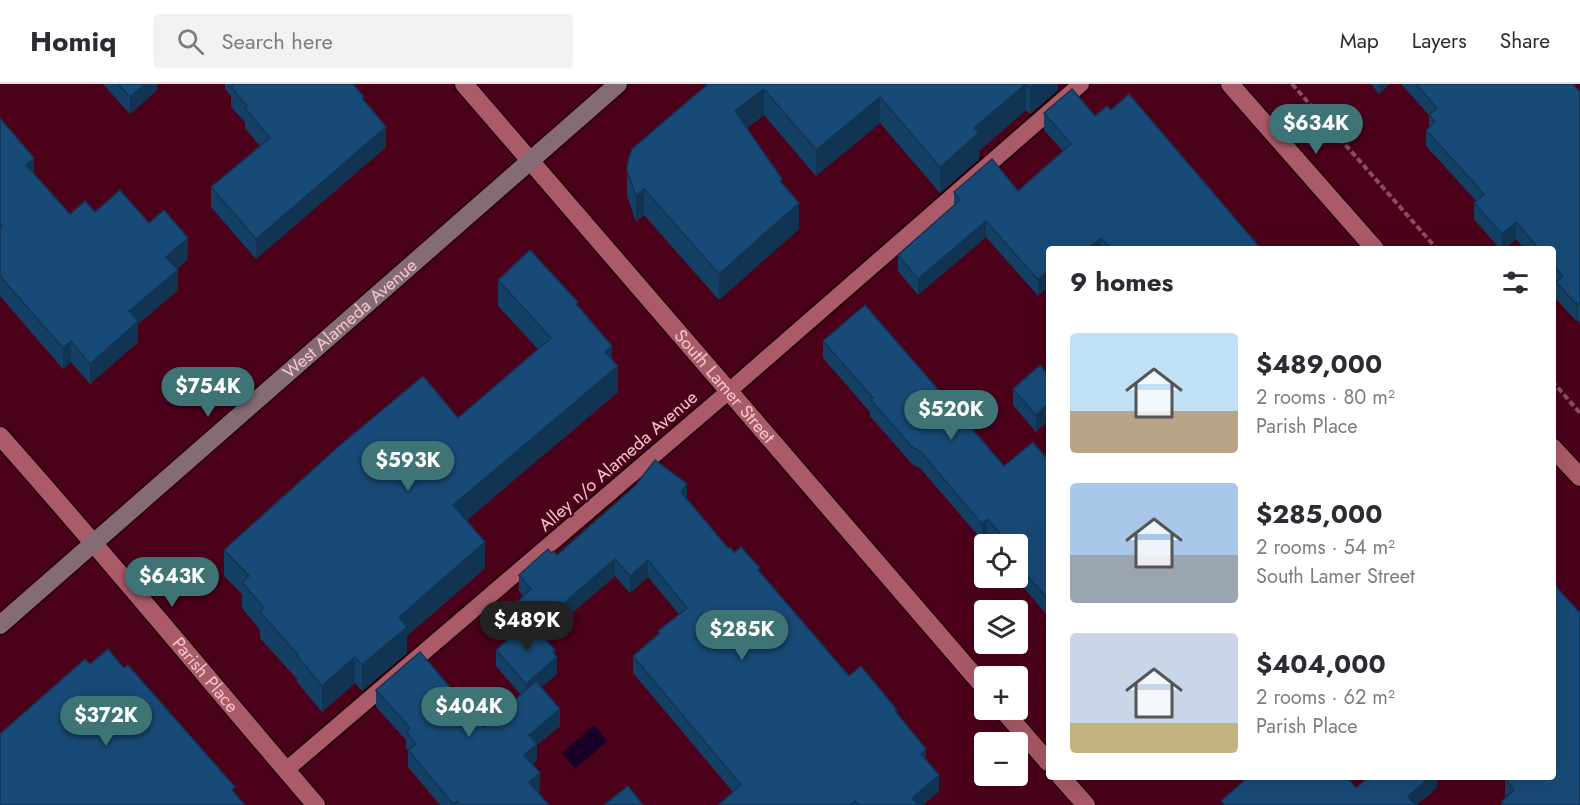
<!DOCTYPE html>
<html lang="en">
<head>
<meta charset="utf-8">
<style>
  body { margin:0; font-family:Jost,sans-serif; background:#f2f2f3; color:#2b2b33; height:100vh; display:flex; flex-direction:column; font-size:22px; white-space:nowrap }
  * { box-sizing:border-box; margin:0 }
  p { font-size:20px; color:#7c7c81 }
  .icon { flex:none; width:33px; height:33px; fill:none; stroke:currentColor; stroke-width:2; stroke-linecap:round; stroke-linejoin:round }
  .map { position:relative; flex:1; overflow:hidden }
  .side { position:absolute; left:1046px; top:162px; width:510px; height:534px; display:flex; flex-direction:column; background:#fff; border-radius:6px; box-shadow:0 6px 24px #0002 }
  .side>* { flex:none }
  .buttons { position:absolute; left:974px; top:450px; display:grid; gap:12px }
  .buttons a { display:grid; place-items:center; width:54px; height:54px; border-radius:6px; background:#fff; box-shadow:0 6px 24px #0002; font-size:30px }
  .price { position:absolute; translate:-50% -51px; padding:0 14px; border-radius:21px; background:#3e7475; color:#fff; font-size:20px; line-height:39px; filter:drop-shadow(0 2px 3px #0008) }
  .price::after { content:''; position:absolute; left:50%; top:36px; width:18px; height:14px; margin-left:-9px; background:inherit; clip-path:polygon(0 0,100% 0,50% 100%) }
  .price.active { background:#222; color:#fff }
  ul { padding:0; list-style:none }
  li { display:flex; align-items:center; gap:18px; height:150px; padding:0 24px }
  li span { display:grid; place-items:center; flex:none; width:168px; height:120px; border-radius:6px; color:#555 }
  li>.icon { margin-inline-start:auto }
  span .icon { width:72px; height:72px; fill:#fffc; stroke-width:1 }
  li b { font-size:26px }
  h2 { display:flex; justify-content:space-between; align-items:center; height:72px; padding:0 24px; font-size:26px }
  header { display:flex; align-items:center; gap:36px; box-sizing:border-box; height:84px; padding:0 30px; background:#fff; border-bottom:2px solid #e1e1e2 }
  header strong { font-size:28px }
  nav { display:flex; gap:33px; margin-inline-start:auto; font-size:21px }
  .search { width:420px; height:54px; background:#f2f2f3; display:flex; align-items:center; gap:15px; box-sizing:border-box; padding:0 21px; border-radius:6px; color:#7c7c81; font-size:22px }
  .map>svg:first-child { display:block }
  .water { fill:#180029 }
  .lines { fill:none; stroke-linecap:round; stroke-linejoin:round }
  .lane-casing { stroke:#240109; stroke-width:20 }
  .street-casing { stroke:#240109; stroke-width:21 }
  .secondary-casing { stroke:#240109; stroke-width:21 }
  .path { stroke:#8c4c5e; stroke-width:4; stroke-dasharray:6 3; stroke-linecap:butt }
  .lane { stroke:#aa5a69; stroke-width:16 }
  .street { stroke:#aa5a69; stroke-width:18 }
  .secondary { stroke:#856b74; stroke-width:18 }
  .wall { fill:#154066 }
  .shaded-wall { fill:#113453 }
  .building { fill:#184a77; stroke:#113453; stroke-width:1.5 }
  .labels { text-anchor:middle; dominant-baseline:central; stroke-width:4.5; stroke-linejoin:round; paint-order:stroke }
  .street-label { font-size:18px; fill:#f4c6cc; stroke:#4c011b }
</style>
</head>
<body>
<header>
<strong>Homiq</strong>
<div class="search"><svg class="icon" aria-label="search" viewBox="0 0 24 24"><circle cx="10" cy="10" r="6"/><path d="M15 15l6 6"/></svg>Search here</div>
<nav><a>Map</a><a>Layers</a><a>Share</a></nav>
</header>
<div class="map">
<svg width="1580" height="721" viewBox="0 0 1580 721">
  <rect width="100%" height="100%" fill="#4c011b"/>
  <path class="water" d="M594,641L608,657L575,685L562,669Z"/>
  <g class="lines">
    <g class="lane-casing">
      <path id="lane" d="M286,686L729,307L1081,0"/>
    </g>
    <g class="street-casing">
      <g id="street">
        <path id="s1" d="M464,0L984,603"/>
        <path d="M1230,0L1375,165"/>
        <path id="s2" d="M0,352C108,473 210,598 316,721"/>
        <path d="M1552,363L1580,393"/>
        <path d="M1003,626L1048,678"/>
        <path d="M1061,693L1086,721"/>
      </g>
    </g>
    <g class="secondary-casing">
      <g id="secondary">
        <path id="s3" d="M0,541L618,0"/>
      </g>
    </g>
    <g class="path">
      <path d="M1292,0L1437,165"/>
      <path d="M1552,297L1580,329"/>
    </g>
    <use href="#lane" class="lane"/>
    <use href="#street" class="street"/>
    <use href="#secondary" class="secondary"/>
  </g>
  <g class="wall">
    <path d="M103,0H157V6L130,30Z"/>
    <path d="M225,0H353L364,17L386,63L256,175L211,123V103L260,62L245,44V38L231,23V12L225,5Z"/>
    <path d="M708,0H1058V6L1030,30L1026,26L979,67V75L940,109L880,39L816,92L764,31L747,44L782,99L799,145L719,216L644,131L636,138L627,112V86Z"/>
    <path d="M1371,0H1389L1379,10Z"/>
    <path d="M1401,0H1573L1580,8V239L1577,236L1576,237L1556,215V201L1552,197V165H1524L1516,155L1504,165H1500L1474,135V119L1476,117L1426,62V46L1429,43V31Z"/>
    <path d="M1111,26L1261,165H1048V203L1038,212L986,153L918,211L898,187V171L954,122V108L1018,107L1063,67L1044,46V29L1095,32Z"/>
    <path d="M0,34L34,90L70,130L95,128L149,139L188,175L177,185L178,206L138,240V258L90,300L71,278L63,285L0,212Z"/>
    <path d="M498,196L578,222L612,276L618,308L466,436L485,484L407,552V569L362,607L355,599L322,628L297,598V595L260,554V546L242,524V510L224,492V466L458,334L538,265L498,222Z"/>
    <path d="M823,257L1004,382L1048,376V532L1023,503V492L1017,485V460H995L987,452L982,456L921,385L912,380L870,332V328L823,274Z"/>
    <path d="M1048,291V337L1036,348L1013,321V305Z"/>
    <path d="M687,415L728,464L760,489L849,592L897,630L926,676L939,707L923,721H718L733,708L633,589V572L658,551V547L679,530L648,493L630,509L615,492L543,554L555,570L557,590L541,603L560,642L537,661V676L532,680L540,706L538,708L549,721H440L408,683V667L406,664V656L376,623V606L484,643L521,611L496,582V566L521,544L515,536V520L523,512L519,507V491L551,469L557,471Z"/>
    <path d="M1505,695L1580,721H1501V718L1506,713L1505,712Z"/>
  </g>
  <g class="shaded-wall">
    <path d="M145,0H157V6L130,30V13Z"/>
    <path d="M1026,0V26L979,67V75L940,109V83L974,44Z"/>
    <path d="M1035,0H1058V6L1030,30V4Z"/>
    <path d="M1379,0H1389L1379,10Z"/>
    <path d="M764,5V31L735,53V27Z"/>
    <path d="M880,13V39L816,92V66Z"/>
    <path d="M386,43V63L256,175V155Z"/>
    <path d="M34,74V94L26,81Z"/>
    <path d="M644,105V131L636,138V112Z"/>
    <path d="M799,119V145L719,216V190Z"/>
    <path d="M986,137V153L918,211V195Z"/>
    <path d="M1516,138V155L1504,165H1502V150Z"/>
    <path d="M188,154V175L166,193V173Z"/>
    <path d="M1101,154V165H1088Z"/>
    <path d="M178,186V206L138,240V258L90,300V280L129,227Z"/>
    <path d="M1048,186V203L1038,212V196Z"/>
    <path d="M1577,219V236L1576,237V220Z"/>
    <path d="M71,257V278L63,285V264Z"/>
    <path d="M612,262V287L618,282V308L453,448V421L605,268Z"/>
    <path d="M1048,320V337L1036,348V331Z"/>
    <path d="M687,400V416L681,408Z"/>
    <path d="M987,435V452L982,456V440Z"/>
    <path d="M485,458V484L407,552V569L362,607V581L399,533Z"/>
    <path d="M615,475V492L536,560V543Z"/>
    <path d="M648,476V493L630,509V492Z"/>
    <path d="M555,566V575L557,573V590L526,616V600Z"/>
    <path d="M355,573V599L322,628V602Z"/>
    <path d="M560,625V642L537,661V676L524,688V671L529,651Z"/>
    <path d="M926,665V682L921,670Z"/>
    <path d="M540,689V706L529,715V698Z"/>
    <path d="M939,691V707L923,721H912V714Z"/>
    <path d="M1431,693H1437V704L1417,721H1408V712Z"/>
  </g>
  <g class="building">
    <path d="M118,0H145L130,13Z"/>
    <path d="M234,0H353L364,13L362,14L386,43L256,155L211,103L270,54L245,24L247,22L231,3Z"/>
    <path d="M708,0H1026L974,44L979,49L940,83L880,13L816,66L764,5L735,27L782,95L780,97L799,119L719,190L644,105L636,112L627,86L628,76L632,65Z"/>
    <path d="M1026,0H1035L1030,4Z"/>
    <path d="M1416,0H1573L1580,8V222L1577,219L1576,220L1556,198L1563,192L1552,180V165H1539L1516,138L1502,150L1474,119L1484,110L1426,46L1435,38L1429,31L1437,24Z"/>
    <path d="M1072,5L1095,32L1107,22L1111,26L1129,10L1261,165H1163L1162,164L1161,165H1111L1101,154L1088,165H1048V186L1038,196L986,137L918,195L898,171L960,116L954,108L992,75L1018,107L1071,60L1044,29Z"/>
    <path d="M0,34L34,74L26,81L70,130L85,117L95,128L120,106L149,139L164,126L188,154L166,173L178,186L129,227L138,237L90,280L71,257L63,264L0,192V144L2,143L0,140Z"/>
    <path d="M530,166L578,218L576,220L612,262L605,268L618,282L453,421L485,458L399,533L407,543L362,581L355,573L322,602L297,572L298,571L260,528L264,524L242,498L249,492L224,466L338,363L423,292L458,334L551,254L498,196Z"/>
    <path d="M865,221L1004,382L1033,358L1048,376V515L1023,487L1028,482L1017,469V460H1010L987,435L982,440L921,368L912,363L870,315L873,314L823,257Z"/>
    <path d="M1040,281L1048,291V320L1036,331L1013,305Z"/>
    <path d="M655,376L687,400L681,408L728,464L730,463L734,469L741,463L760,484L758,486L849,592L861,582L897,626L895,627L926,665L921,670L939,691L912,714L918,721H859L855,717L851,721H718L741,701L633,572L660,549L658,547L687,524L648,476L630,492L615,475L536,543L515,520L531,505L519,491L548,465L551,469L554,467L557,471L635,402Z"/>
    <path d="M1552,498L1580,529V721H1504L1501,718L1514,706L1505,695L1508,693H1552Z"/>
    <path d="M528,537L555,566L553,568L557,573L526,600L496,566Z"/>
    <path d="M108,565L124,584L128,581L235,703L232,706L245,721H0V650L85,575L90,580Z"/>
    <path d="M420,568L484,643L536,597L560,625L529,651L537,660L524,671L540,689L529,698L549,721H460L457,717L453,720L408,666L416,660L406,648L410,644L376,606Z"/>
    <path d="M1248,693H1347L1356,704L1369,693H1431L1408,712L1415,721H1225L1221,717Z"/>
    <path d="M628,702L643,721H604Z"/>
  </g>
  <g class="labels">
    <g class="street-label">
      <text stroke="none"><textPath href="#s3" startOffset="465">West Alameda Avenue</textPath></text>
      <text stroke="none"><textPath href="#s1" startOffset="399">South Lamer Street</textPath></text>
      <text transform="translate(618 377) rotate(-41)">Alley n/o Alameda Avenue</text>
      <text stroke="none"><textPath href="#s2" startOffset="315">Parish Place</textPath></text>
    </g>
  </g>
</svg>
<div class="buttons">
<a><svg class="icon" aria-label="locate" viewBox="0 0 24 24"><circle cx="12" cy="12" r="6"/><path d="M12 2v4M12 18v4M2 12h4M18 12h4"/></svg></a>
<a><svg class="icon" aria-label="layers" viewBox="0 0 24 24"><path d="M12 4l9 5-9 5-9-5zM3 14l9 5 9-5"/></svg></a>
<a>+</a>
<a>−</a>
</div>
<b class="price" style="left:1316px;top:71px">$634K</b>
<b class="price" style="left:208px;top:334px">$754K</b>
<b class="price" style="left:951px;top:357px">$520K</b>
<b class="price" style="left:408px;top:408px">$593K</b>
<b class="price" style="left:172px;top:524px">$643K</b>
<b class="price active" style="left:527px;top:568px">$489K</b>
<b class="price" style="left:742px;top:577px">$285K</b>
<b class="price" style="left:469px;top:654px">$404K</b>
<b class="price" style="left:106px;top:663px">$372K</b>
<section class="side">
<h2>9 homes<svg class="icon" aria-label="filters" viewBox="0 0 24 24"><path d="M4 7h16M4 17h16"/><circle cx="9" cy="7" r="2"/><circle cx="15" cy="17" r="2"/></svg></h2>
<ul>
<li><span style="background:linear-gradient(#bfe0f5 65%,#b9a48a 0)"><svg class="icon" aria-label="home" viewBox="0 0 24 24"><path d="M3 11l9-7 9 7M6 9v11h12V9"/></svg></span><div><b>$489,000</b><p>2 rooms · 80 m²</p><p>Parish Place</p></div></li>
<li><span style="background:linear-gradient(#a9c7e8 60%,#9aa5b1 0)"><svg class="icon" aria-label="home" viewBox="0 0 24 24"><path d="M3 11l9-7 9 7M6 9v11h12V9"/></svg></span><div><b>$285,000</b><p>2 rooms · 54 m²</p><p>South Lamer Street</p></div></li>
<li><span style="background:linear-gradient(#c9d6e8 75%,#c2b280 0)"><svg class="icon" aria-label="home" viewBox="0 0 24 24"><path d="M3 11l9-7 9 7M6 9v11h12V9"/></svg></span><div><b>$404,000</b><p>2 rooms · 62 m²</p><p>Parish Place</p></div></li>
</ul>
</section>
</div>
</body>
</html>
